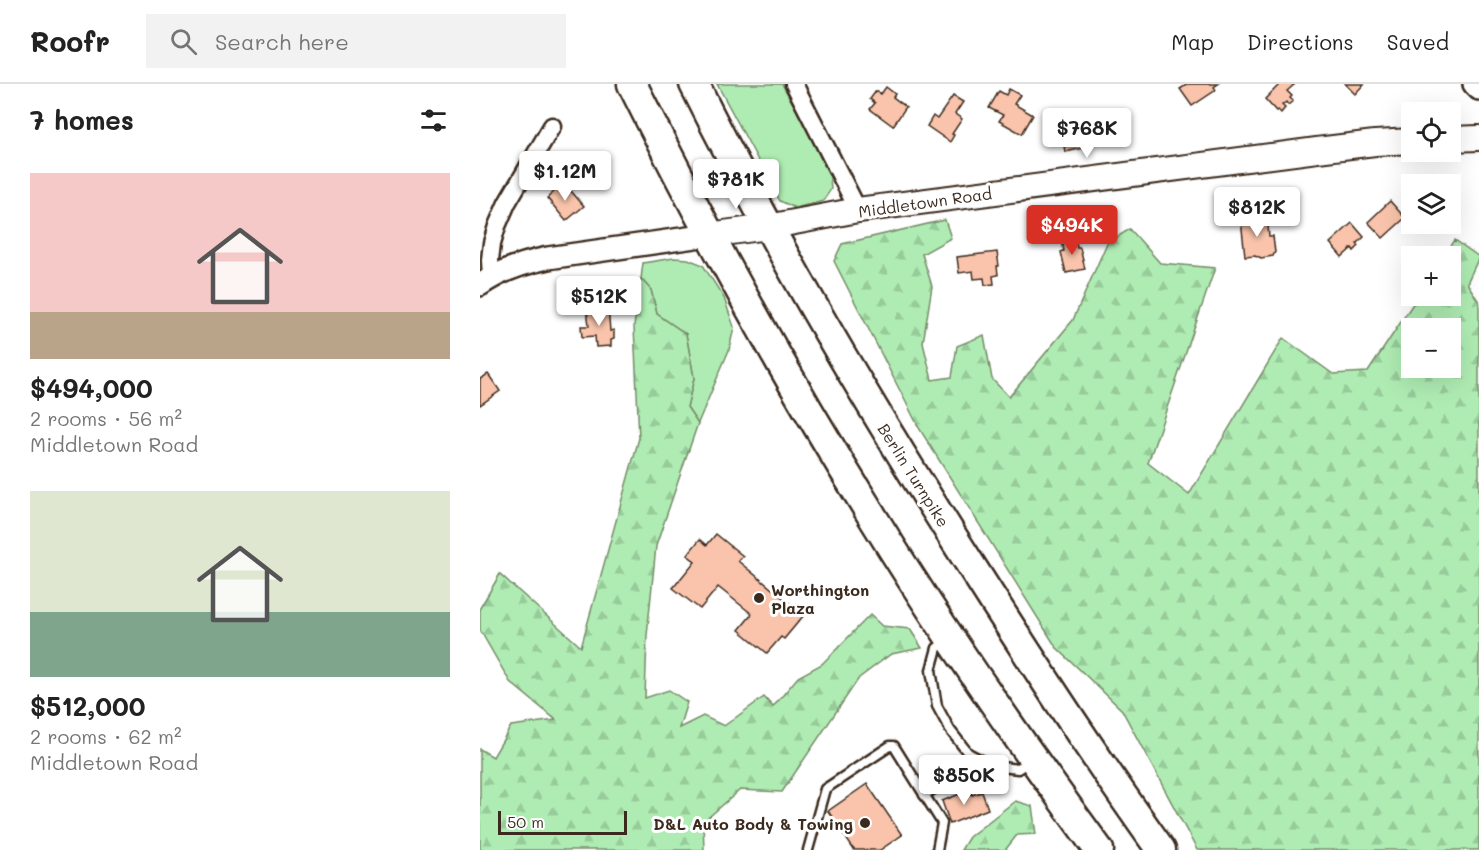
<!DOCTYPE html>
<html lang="en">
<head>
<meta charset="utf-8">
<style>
  body { margin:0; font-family:Mali,sans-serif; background:#f2f2f2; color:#222; height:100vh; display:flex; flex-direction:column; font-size:22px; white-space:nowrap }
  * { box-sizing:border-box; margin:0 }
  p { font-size:20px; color:#767676 }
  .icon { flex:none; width:33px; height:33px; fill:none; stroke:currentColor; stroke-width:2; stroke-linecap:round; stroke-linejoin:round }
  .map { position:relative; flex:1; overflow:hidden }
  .side { display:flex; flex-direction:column; background:#fff; width:480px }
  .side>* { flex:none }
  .fabs { position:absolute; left:921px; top:18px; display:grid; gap:12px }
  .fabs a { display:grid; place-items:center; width:60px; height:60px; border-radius:0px; background:#fff; box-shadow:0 6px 24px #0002; font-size:30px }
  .scale { position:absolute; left:18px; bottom:15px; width:129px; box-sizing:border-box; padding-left:6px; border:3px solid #3b2a1e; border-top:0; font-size:16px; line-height:21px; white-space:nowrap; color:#3b2a1e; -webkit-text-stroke:4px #fff; paint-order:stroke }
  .price { position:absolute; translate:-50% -51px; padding:0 14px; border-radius:6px; background:#fff; color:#222; font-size:20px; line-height:39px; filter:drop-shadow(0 2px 3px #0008) }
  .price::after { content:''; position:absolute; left:50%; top:36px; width:18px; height:14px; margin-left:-9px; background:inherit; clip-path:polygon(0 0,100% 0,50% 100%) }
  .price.selected { background:#d93025; color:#fff }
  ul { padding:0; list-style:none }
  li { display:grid; align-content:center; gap:12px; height:318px; padding:0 30px }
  li span { display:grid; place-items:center; height:186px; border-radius:0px; color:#555 }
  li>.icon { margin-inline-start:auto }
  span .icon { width:108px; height:108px; fill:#fffc; stroke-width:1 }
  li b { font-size:26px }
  h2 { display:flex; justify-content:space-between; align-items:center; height:72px; padding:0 30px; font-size:26px }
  header { display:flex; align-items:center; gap:36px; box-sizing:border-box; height:84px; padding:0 30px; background:#fff; border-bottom:2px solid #e0e0e0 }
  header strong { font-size:28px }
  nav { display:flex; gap:33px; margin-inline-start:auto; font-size:21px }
  .search { width:420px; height:54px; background:#f2f2f2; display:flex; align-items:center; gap:15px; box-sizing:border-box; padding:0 21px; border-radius:0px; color:#767676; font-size:22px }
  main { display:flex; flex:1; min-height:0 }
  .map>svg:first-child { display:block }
  .grass { fill:#afecb3; stroke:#758b68; stroke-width:1.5 }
  .forest { fill:url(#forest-firs); stroke:#758b68; stroke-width:1.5; fill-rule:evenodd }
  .building { fill:#f9c4ab; stroke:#3b2a1e; stroke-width:1.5 }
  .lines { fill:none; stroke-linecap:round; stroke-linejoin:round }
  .service-casing { stroke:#3b2a1e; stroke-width:13 }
  .minor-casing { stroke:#3b2a1e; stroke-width:21 }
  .tertiary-casing { stroke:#3b2a1e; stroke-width:26 }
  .secondary-casing { stroke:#3b2a1e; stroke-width:28 }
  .trunk-casing { stroke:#3b2a1e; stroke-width:33 }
  .service { stroke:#fff; stroke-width:8 }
  .minor { stroke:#fff; stroke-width:16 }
  .tertiary { stroke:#fff; stroke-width:21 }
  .secondary { stroke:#fff; stroke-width:24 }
  .trunk { stroke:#fff; stroke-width:28 }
  .poi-dot { fill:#3b2a1e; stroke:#fff; stroke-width:2 }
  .labels { text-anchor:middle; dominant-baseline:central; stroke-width:6; stroke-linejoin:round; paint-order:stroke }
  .street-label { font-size:16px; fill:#3b2a1e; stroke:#fff }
  .poi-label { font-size:16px; font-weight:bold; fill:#3b2a1e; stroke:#fff; text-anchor:start }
</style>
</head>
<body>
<header>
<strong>Roofr</strong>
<div class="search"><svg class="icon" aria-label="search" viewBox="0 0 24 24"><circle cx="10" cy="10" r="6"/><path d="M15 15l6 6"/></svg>Search here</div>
<nav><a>Map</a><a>Directions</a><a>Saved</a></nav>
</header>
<main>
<section class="side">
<h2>7 homes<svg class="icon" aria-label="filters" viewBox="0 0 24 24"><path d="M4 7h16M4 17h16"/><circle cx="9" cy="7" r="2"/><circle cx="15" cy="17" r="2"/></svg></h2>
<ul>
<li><span style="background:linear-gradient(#f6c9c9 75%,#b9a48a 0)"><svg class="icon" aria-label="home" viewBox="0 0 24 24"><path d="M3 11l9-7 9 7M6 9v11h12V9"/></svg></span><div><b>$494,000</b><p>2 rooms · 56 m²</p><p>Middletown Road</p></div></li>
<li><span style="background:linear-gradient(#dfe7d0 65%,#7fa58c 0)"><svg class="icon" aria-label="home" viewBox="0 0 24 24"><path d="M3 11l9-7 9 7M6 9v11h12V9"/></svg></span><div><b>$512,000</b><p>2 rooms · 62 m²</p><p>Middletown Road</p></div></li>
</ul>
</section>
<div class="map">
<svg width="999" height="766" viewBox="0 0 999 766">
  <defs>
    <pattern id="forest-firs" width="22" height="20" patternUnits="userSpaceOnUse" patternTransform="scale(1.5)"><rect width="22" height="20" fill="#afecb3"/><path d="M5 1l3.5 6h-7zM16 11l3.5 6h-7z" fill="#97cb9a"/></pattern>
  </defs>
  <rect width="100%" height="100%" fill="#fff"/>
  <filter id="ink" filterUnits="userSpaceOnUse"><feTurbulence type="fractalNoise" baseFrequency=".0167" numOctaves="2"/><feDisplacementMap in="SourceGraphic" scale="12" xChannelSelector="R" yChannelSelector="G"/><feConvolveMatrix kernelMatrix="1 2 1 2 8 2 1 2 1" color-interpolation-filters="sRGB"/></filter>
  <g filter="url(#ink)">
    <g class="grass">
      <path d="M237,0H302L349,85L351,105L343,117L315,124L300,117Z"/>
      <path d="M194,174L208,175L223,181L244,214L254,243L249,266L218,339L207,323L214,294L206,250L177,230L171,206L161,195L163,179Z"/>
    </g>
    <g class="forest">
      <path d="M465,136L471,154L442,170L452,202L443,259L452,296L472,293L477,262L504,251L512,295L529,313L593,236L627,159L650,145L680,179L735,184L668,379L709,411L803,254L853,290L888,288L938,212H970V172H964L975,156L999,173L987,199L999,218V766H717L642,626L576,563L439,344L354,177L362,160ZM932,244H970V284H932Z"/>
      <path d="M161,195L171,206L177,230L206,250L214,294L207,323L218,339L176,462L167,551L165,614L189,606L207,618L199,644L223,632L244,642L284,613L293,623L318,593L342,580L390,531L402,542L430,545L442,564L411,570L379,594L302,708L260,706L223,738L224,766H0V665L13,673L31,642L76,636L30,598L0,546V524L20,490L101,563L159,354L154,242Z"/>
      <path d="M535,717L552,722L556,750L537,751L526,765V766H481L489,753Z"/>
    </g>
    <g class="building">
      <path d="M708,0H738L734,3L736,6L712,22L700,5Z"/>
      <path d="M800,0H815L807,7L812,12L810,14L813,17L808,21L806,18L802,21L805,24L801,29L798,26L796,27L785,15Z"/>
      <path d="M865,0H884L875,10Z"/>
      <path d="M406,3L415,10L413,13L426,23L413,42L390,25L395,19L390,15L396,7L401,10Z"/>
      <path d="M529,5L540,11L534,20L553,31L542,50L519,37L523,31L509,24L519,7L526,11Z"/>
      <path d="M473,12L483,18L475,30L482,35L472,50L474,51L470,58L447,42L453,32L457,35Z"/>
      <path d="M596,26L604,64L585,68L583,56L579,57L576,44L585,42L582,29Z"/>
      <path d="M84,99L104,122L86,137L67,114Z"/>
      <path d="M910,117L925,134L903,154L888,138Z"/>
      <path d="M787,133L789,152H793L795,168L793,172L781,174L775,171L765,172L761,136Z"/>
      <path d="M872,139L884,153L877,160L879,162L874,167L872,164L862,173L850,159Z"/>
      <path d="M595,153L597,164H600L605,185L586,189L581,168L584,167L582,156Z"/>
      <path d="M517,168L519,182H517L518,191L513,192L514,200L505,201L504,194L494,195L493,187L479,189L477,173Z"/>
      <path d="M128,222L130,247L134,246V255L131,256V262L116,263L115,252L102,253L101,242H109L107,224Z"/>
      <path d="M8,290L20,307L0,321V295Z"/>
      <path d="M236,450L263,472L258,477L324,531L304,555L301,553L287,569L259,546L272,530L238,503L220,525L193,504L215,477L207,471L220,455L227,461Z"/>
      <path d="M387,700L422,751L400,766H374L348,727Z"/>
      <path d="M490,706L492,711L502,708L508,725L470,740L462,717Z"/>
    </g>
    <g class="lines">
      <g class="service-casing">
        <g id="service">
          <path d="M468,556L457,564L451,586L457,622L470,646L488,669L513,682L538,685L550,677"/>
          <path d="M444,711L473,693L488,669"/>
          <path d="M328,766L345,705L410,662H414L462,739L457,766"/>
        </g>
      </g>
      <g class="minor-casing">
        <g id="minor">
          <path d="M314,0L378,126"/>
          <path d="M11,193L10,176L12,159L17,142L27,119L72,42"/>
        </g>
      </g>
      <g class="tertiary-casing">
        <g id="tertiary">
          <path d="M994,0L999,5"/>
          <path d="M0,201C21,186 43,179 68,174L229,151"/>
        </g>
      </g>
      <g class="secondary-casing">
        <g id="secondary">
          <path d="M970,55L999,54"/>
          <path d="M229,151L288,143L378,126L837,66L895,59L932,57"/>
        </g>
      </g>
      <g class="trunk-casing">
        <g id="trunk">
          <path d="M152,0C227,151 308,297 397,440C466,552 541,660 619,766"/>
          <path d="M214,0C297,167 392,327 492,483C553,579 615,674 681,766"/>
        </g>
      </g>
      <use href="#service" class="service"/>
      <use href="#minor" class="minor"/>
      <use href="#tertiary" class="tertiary"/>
      <use href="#secondary" class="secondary"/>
      <use href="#trunk" class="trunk"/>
    </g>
  </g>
  <g class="poi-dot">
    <circle cx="279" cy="514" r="6"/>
    <circle cx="385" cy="739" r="6"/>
  </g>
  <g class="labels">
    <g class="street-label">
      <text transform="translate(445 118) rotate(-8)">Middletown Road</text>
      <text transform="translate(434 391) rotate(58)">Berlin Turnpike</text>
    </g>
    <g class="poi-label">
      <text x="291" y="505">Worthington<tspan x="291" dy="18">Plaza</tspan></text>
      <text x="373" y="739" text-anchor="end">D&amp;L Auto Body &amp; Towing</text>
    </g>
  </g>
</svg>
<div class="fabs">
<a><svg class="icon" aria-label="locate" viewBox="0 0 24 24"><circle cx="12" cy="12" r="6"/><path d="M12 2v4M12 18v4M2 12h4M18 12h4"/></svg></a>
<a><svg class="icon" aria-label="layers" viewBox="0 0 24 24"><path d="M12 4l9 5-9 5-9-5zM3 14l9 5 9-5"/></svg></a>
<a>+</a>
<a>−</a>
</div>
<div class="scale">50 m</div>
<b class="price" style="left:607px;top:75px">$768K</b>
<b class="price" style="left:85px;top:118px">$1.12M</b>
<b class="price" style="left:256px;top:126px">$781K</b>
<b class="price" style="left:777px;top:154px">$812K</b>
<b class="price selected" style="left:592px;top:172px">$494K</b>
<b class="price" style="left:119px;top:243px">$512K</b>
<b class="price" style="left:484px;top:722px">$850K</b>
</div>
</main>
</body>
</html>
